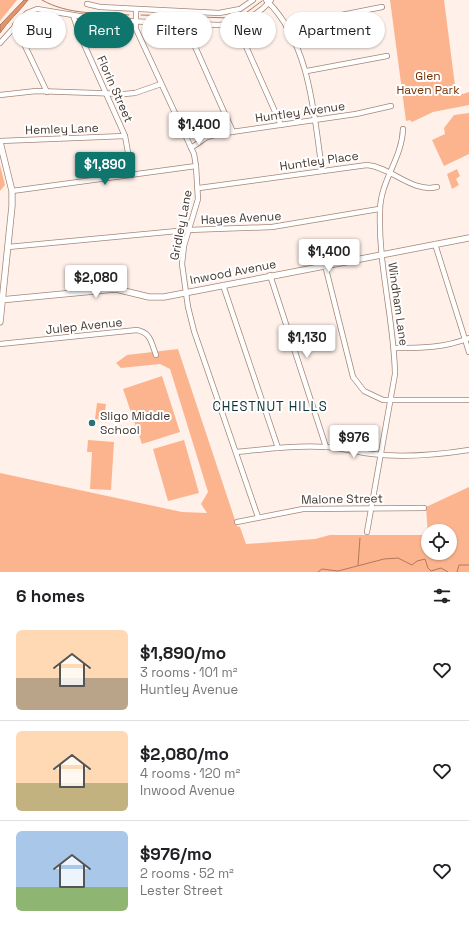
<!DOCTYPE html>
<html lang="en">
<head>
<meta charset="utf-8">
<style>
  body { margin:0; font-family:"Space Grotesk",sans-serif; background:#f6f6f6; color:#202124; height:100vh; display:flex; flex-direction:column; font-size:15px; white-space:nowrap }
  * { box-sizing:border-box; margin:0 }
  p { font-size:13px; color:#757577 }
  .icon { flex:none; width:22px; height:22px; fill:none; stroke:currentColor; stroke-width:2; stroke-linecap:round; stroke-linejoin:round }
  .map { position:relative; height:572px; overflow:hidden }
  .sheet { display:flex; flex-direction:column; background:#fff; flex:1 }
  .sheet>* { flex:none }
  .banner { position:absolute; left:12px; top:12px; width:445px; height:36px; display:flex; gap:8px }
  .tools { position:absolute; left:421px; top:524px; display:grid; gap:8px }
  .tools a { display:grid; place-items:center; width:36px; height:36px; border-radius:50%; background:#fff; box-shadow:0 1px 3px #0004; font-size:20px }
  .price { position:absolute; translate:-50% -34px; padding:0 9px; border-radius:4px; background:#fff; color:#222; font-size:13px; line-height:26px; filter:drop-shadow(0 1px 2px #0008) }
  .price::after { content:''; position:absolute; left:50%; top:24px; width:12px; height:9px; margin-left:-6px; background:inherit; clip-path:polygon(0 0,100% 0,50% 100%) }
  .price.selected { background:#0f766e; color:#fff }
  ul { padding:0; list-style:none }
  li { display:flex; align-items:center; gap:12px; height:100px; padding:0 16px }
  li+li { border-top:1px solid #e0e0e0 }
  li span { display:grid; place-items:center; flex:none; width:112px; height:80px; border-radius:6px; color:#555 }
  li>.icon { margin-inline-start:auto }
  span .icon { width:48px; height:48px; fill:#fffc; stroke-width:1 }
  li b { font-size:17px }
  h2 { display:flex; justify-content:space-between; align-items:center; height:48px; padding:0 16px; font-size:17px }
  .chip { padding:0 14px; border-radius:18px; background:#fff; box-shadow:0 1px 3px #0004; font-size:14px; line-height:36px }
  .chip.selected { background:#0f766e; color:#fff }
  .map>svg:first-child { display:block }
  .green { fill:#fcb48f; fill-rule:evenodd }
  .water { fill:#e1946c; stroke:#b2785a }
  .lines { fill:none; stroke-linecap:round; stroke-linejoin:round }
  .stream { stroke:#b2785a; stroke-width:1 }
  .minor-casing { stroke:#a48677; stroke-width:6 }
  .tertiary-casing { stroke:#a48677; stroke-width:7 }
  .minor { stroke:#fff; stroke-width:4.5 }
  .tertiary { stroke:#fff; stroke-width:5.5 }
  .poi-dot { fill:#287275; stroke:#fff; stroke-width:1.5 }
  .labels { text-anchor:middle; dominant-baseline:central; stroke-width:4; stroke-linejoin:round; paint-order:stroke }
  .park-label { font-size:12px; fill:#753100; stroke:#fff }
  .street-label { font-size:12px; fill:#453831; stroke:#fff }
  .poi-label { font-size:12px; fill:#453831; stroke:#fff; text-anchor:start }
  .neighbourhood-label { font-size:13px; letter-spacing:1px; fill:#0f3234; stroke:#fff }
</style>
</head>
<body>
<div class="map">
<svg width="469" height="572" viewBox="0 0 469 572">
  <rect width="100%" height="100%" fill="#fff1ea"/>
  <g class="green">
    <path d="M0,0H17L0,21Z"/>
    <path d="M390,0H444L456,93L463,94L469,92V105L433,112L412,122L410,120L406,121Z"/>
    <path d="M469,113V154L444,166L432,140L445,134L444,128L454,115Z"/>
    <path d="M0,165L5,185L0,191Z"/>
    <path d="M457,169L460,176L456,179L459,185L452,189L447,174Z"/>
    <path d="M178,349L237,526L240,527L246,544L315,539L330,535H428L426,507L469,487V572H0V473L182,512L207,513L201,504L208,492L170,369L160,364L121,368L116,363L127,355ZM428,531H450V553H428Z"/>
    <path d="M162,376L180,432L142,444L123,389Z"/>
    <path d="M97,403L106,404L104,420L95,419Z"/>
    <path d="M88,440L114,442L111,490L90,489L92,452H87Z"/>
    <path d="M184,440L199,493L168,501L153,449Z"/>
  </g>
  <path class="water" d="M24,0H28C19,12 8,21 0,33V25Z"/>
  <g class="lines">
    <g class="stream">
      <path d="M42,0C68,15 100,13 129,15"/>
      <path d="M141,15L230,18L243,15L262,1"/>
      <path d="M358,565L360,538"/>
      <path d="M318,572L322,569L338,571L384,559L398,558L412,565L417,561L425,559L428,568L431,571L441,568L448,572"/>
      <path d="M457,572L459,565H469"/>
    </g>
    <g class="minor-casing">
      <g id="minor">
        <path d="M266,0C310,42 314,114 322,171"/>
        <path d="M87,4L100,7L219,13L240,9L253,0"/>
        <path d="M136,9V29L194,154L196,166L198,199L184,246L182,264L188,307L194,331L258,517"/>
        <path d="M73,15L79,33L125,136L132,174"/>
        <path d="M185,24L233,132"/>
        <path d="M236,24L281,125"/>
        <path d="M15,25L47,92"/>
        <path d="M286,26L382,7"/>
        <path d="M0,43L27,13L37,9L103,20L218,25C239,24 257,17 271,0"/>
        <path d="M307,71L387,56"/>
        <path d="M0,95L36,91L124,94L135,93L161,84"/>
        <path d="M0,141L125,136"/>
        <path d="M191,148L207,137L218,134L356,114L391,106"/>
        <path d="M199,188L367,165C391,167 412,193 437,187"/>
        <path d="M12,191L196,166"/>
        <path d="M435,244L469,352"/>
        <path d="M8,247L188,230L272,227L379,209"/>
        <path d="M325,265L353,377L364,391L383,400H469"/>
        <path d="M270,275L326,447"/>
        <path d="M223,285L278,448"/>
        <path d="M0,344L137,330C151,333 151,342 156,355"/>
        <path d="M395,348C421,348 444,348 469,338"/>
        <path d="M236,452C266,449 296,445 327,447C342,448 357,452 372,454C404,458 437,455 469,450"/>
        <path d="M237,522L303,509L424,508"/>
        <path d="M367,532L395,374C394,319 378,266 380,211C380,181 402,159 403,129"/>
      </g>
    </g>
    <g class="tertiary-casing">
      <g id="tertiary">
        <path d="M0,142L12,191V206L0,322"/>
        <path d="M0,300L116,289L149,297H164L469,238"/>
      </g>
    </g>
    <use href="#minor" class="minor"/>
    <use href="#tertiary" class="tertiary"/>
  </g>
  <circle class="poi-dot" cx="92" cy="423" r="4"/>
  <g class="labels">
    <g class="park-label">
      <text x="428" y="76">Glen<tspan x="428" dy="14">Haven Park</tspan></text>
    </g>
    <g class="street-label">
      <text transform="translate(115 89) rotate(66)">Florin Street</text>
      <text transform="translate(300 112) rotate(-8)">Huntley Avenue</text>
      <text transform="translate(62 129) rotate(-2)">Hemley Lane</text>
      <text transform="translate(319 161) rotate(-8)">Huntley Place</text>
      <text transform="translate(241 218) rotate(-3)">Hayes Avenue</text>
      <text transform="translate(181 225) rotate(-79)">Gridley Lane</text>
      <text transform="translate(233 272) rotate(-11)">Inwood Avenue</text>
      <text transform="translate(398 304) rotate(82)">Windham Lane</text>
      <text transform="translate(84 326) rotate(-6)">Julep Avenue</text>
      <text transform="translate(342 499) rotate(-1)">Malone Street</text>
    </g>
    <g class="poi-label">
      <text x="100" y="416">Sligo Middle<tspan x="100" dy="14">School</tspan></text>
    </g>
    <g class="neighbourhood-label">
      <text x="270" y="406">CHESTNUT HILLS</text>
    </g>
  </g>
</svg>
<div class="tools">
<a><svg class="icon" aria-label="locate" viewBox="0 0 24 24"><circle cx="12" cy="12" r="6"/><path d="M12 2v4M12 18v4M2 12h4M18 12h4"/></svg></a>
</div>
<b class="price" style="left:199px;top:146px">$1,400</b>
<b class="price selected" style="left:105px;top:186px">$1,890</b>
<b class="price" style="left:329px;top:273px">$1,400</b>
<b class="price" style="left:96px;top:299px">$2,080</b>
<b class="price" style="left:307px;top:359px">$1,130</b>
<b class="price" style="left:354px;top:459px">$976</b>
<div class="banner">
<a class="chip">Buy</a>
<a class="chip selected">Rent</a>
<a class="chip">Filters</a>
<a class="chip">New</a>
<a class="chip">Apartment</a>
</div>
</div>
<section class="sheet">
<h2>6 homes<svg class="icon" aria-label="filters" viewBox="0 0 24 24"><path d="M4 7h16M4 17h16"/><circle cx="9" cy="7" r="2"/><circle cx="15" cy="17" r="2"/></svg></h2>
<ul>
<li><span style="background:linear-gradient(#ffd9b3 60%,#b9a48a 0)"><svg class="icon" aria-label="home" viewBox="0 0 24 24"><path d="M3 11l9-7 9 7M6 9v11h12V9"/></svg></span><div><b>$1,890/mo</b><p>3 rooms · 101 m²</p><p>Huntley Avenue</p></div><svg class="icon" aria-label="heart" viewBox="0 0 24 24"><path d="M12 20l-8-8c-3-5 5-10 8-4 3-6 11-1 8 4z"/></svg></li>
<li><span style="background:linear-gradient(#ffd9b3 65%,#c2b280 0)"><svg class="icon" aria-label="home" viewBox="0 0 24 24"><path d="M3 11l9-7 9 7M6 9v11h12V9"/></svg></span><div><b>$2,080/mo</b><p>4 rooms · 120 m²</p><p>Inwood Avenue</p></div><svg class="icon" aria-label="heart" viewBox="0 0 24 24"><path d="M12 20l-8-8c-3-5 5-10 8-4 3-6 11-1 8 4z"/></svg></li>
<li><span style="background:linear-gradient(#a9c7e8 70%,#8fb573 0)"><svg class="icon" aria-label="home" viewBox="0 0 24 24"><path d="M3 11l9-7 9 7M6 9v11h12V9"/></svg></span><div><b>$976/mo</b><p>2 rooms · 52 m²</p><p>Lester Street</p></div><svg class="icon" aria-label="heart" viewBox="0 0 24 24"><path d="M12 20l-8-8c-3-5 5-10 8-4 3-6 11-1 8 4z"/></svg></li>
</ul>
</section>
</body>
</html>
